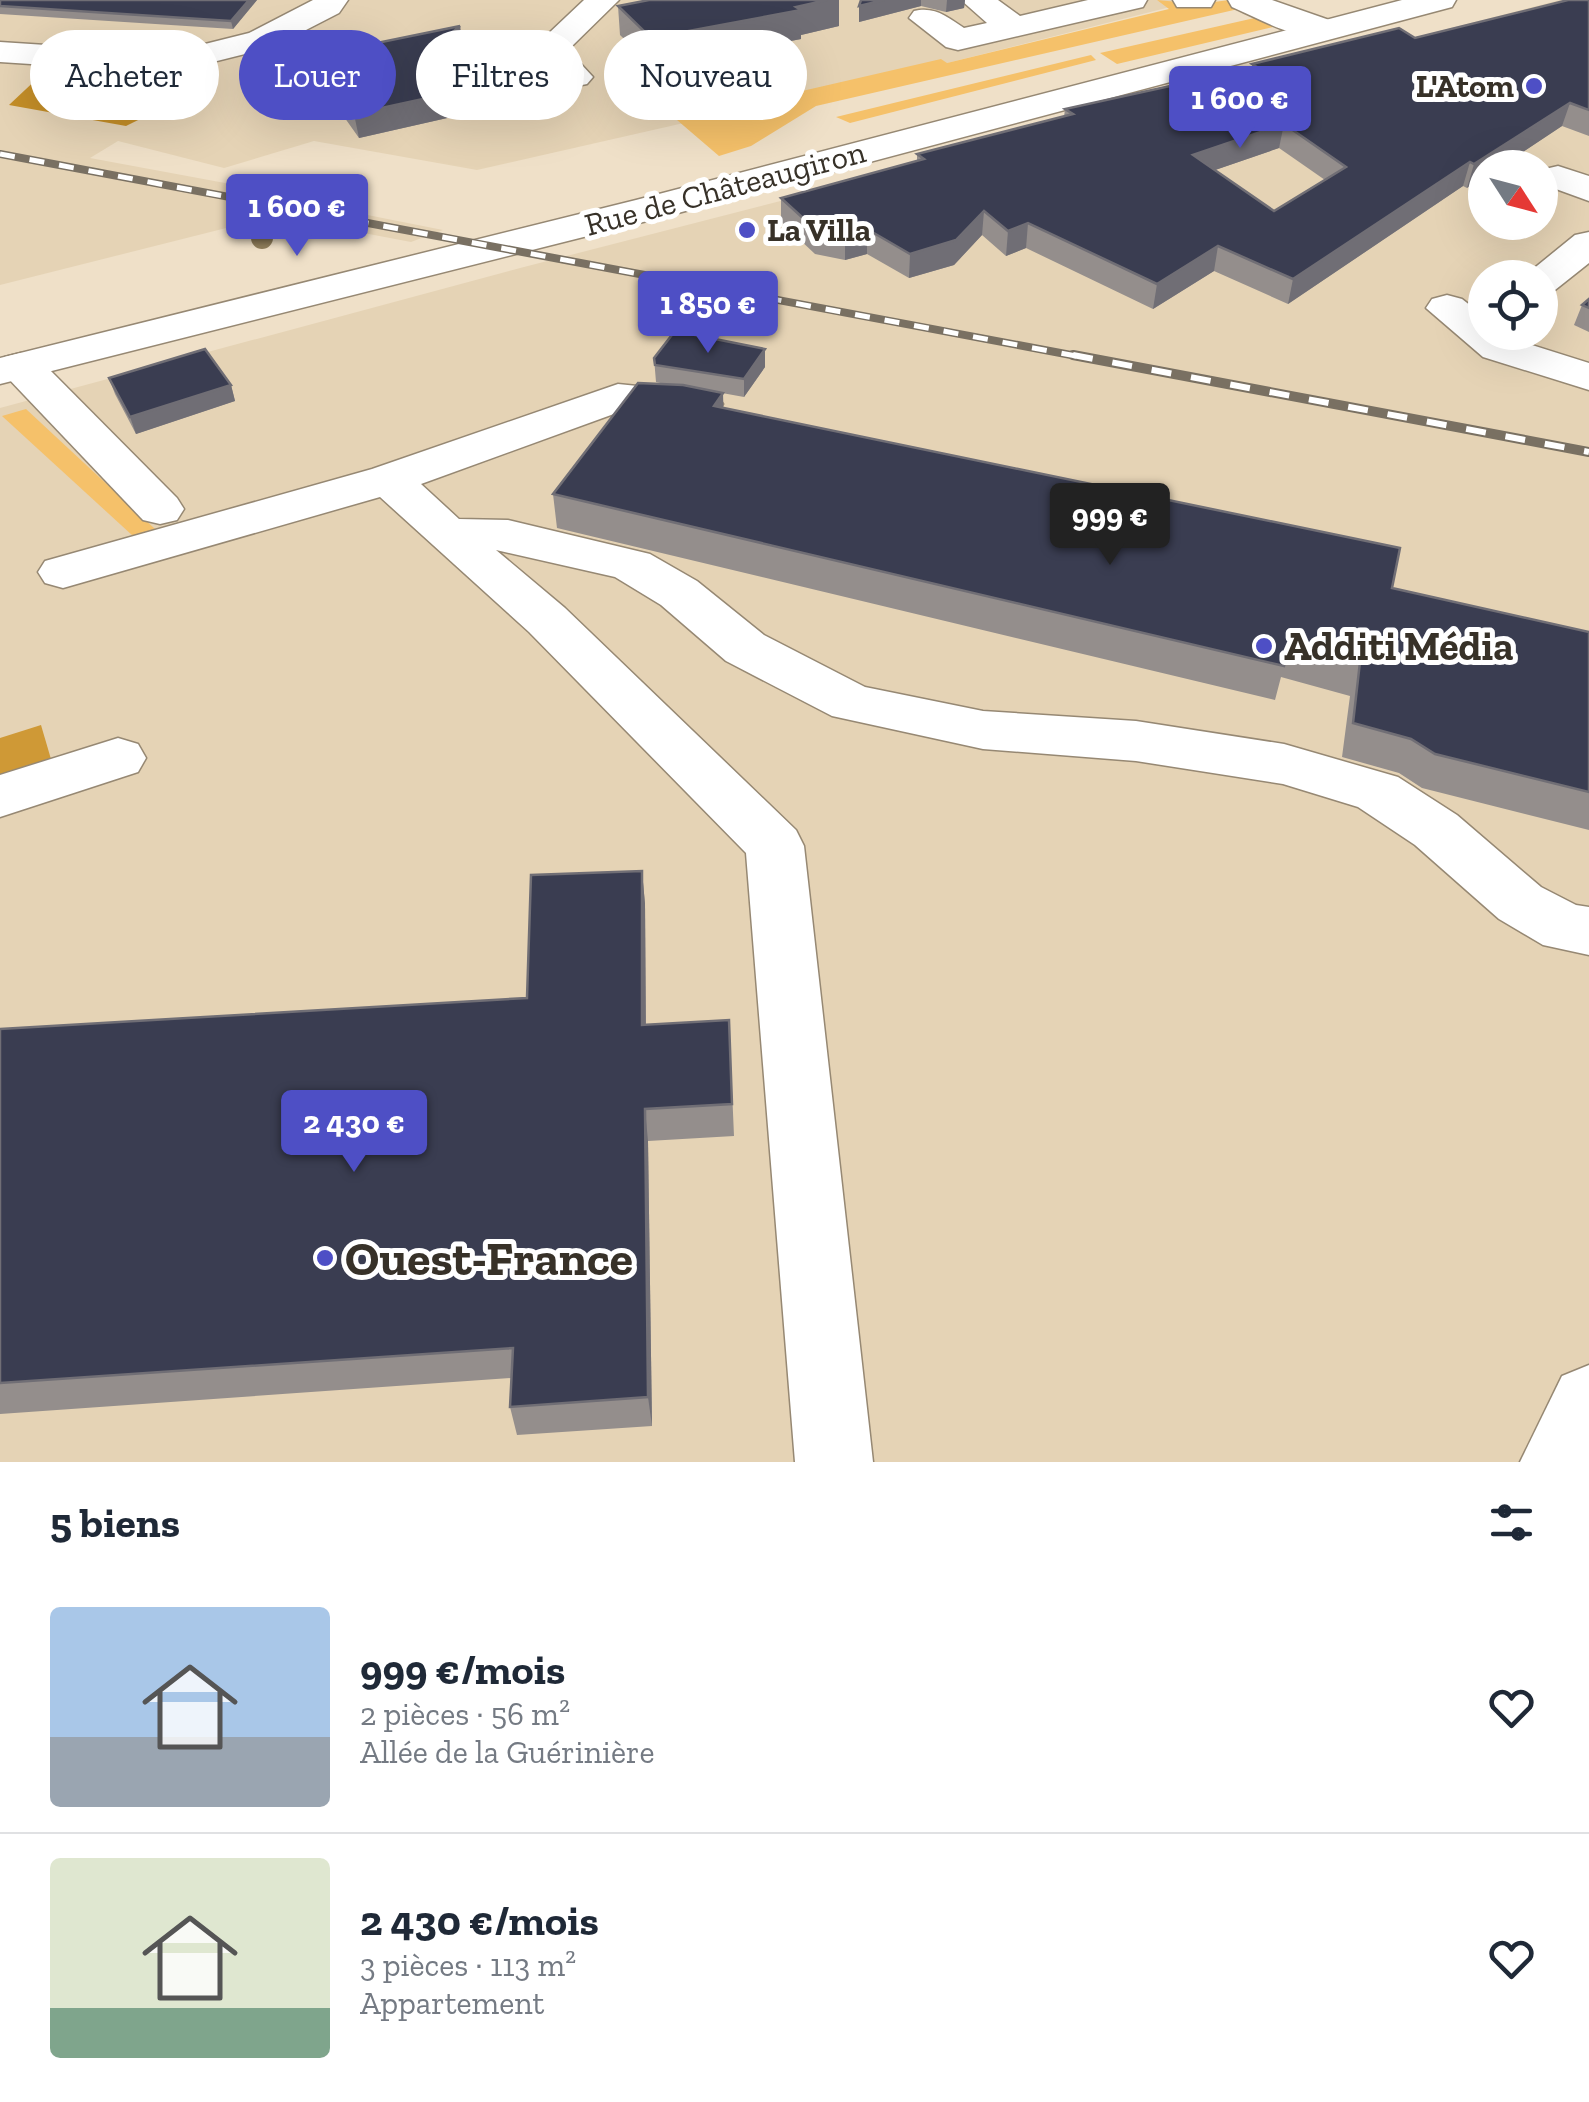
<!DOCTYPE html>
<html lang="fr">
<head>
<meta charset="utf-8">
<style>
  body { margin:0; font-family:"Zilla Slab",serif; background:#f2f2f3; color:#1f2937; height:100vh; display:flex; flex-direction:column; font-size:38px; white-space:nowrap }
  * { box-sizing:border-box; margin:0 }
  p { font-size:32px; color:#747a83 }
  .icon { flex:none; width:55px; height:55px; fill:none; stroke:currentColor; stroke-width:2; stroke-linecap:round; stroke-linejoin:round }
  .map { position:relative; height:1462px; overflow:hidden }
  .side { display:flex; flex-direction:column; background:#fff; flex:1 }
  .side>* { flex:none }
  .banner { position:absolute; left:30px; top:30px; width:1000px; height:90px; display:flex; gap:20px }
  .needle { width:65px; rotate:126deg }
  .controls { position:absolute; left:1468px; top:150px; display:grid; gap:20px }
  .controls a { display:grid; place-items:center; width:90px; height:90px; border-radius:50%; background:#fff; box-shadow:0 10px 40px #0002; font-size:50px }
  .price { position:absolute; translate:-50% -85px; padding:0 22px; border-radius:10px; background:#4e4fc5; color:#fff; font-size:32px; line-height:65px; filter:drop-shadow(0 2px 5px #0008) }
  .price::after { content:''; position:absolute; left:50%; top:60px; width:30px; height:22px; margin-left:-15px; background:inherit; clip-path:polygon(0 0,100% 0,50% 100%) }
  .price.current { background:#222; color:#fff }
  ul { padding:0; list-style:none }
  li { display:flex; align-items:center; gap:30px; height:250px; padding:0 50px }
  li+li { border-top:2px solid #e0e1e3 }
  li span { display:grid; place-items:center; flex:none; width:280px; height:200px; border-radius:10px; color:#555 }
  li>.icon { margin-inline-start:auto }
  span .icon { width:120px; height:120px; fill:#fffc; stroke-width:1 }
  li b { font-size:42px }
  h2 { display:flex; justify-content:space-between; align-items:center; height:120px; padding:0 50px; font-size:42px }
  .pill { padding:0 35px; border-radius:45px; background:#fff; box-shadow:0 10px 40px #0002; font-size:35px; line-height:90px }
  .pill.current { background:#4e4fc5; color:#fff }
  .map>svg:first-child { display:block }
  .built { fill:#e5d3b5; fill-rule:evenodd }
  .green { fill:#f5c16a }
  .forest { fill:#cf9936 }
  .water { fill:#c48e28 }
  .lines { fill:none; stroke-linecap:round; stroke-linejoin:round }
  .minor-casing { stroke:#968873; stroke-width:3 }
  .major-casing { stroke:#968873; stroke-width:3 }
  .minor { fill:#fff; fill-rule:evenodd }
  .major { fill:#fff; fill-rule:evenodd }
  .rail-far1-casing { stroke:#797062; stroke-width:8 }
  .rail-casing { stroke:#797062; stroke-width:10 }
  .rail-far1 { stroke:#fff; stroke-width:5; stroke-dasharray:15; stroke-linecap:butt }
  .rail { stroke:#fff; stroke-width:6; stroke-dasharray:20; stroke-linecap:butt }
  .tree { fill:#907e5b }
  .wall { fill:#948e8c; fill-rule:evenodd }
  .shaded-wall { fill:#706e75 }
  .building { fill:#3a3d51; stroke:#706e75; stroke-width:2.5; fill-rule:evenodd }
  .poi-dot { fill:#4e4fc5; stroke:#fff; stroke-width:4 }
  .labels { text-anchor:middle; dominant-baseline:central; stroke-width:10; stroke-linejoin:round; paint-order:stroke }
  .far-poi-label { font-size:32px; font-weight:bold; fill:#373128; stroke:#fff; text-anchor:end }
  .far-street-label { font-size:32px; fill:#373128; stroke:#fff }
  .poi-label { font-size:40px; font-weight:bold; fill:#373128; stroke:#fff; text-anchor:start }
  .near-poi-label { font-size:48px; font-weight:bold; fill:#373128; stroke:#fff; text-anchor:start }
</style>
</head>
<body>
<div class="map">
<svg width="1589" height="1462" viewBox="0 0 1589 1462">
  <rect width="100%" height="100%" fill="#efe0c8"/>
  <g class="built">
    <path d="M0,0H1198L947,63L477,170L314,141L224,168L118,141L90,158L306,198L307,203L443,230L411,242L274,216L0,285Z"/>
    <path d="M1560,0H1589V1462H0V408L524,267ZM1485,168H1540V222H1485ZM1485,278H1540V332H1485Z"/>
  </g>
  <g class="green">
    <path d="M1157,0L1199,4L1229,0L1247,7L816,106L751,146L719,156L677,120L941,59L947,63L1169,9Z"/>
    <path d="M1259,17L1277,26L1117,64L1100,53Z"/>
    <path d="M1091,55L1096,60L850,123L836,117Z"/>
    <path d="M26,409L155,529L133,536L2,416Z"/>
  </g>
  <path class="forest" d="M41,725L53,766L0,783V738Z"/>
  <path class="water" d="M42,74L195,85L197,91L126,126L9,105Z"/>
  <g class="lines">
    <g class="minor-casing">
      <g id="minor">
        <path d="M313,0H348L339,13L273,47L169,73L0,62V42L169,53L249,33Z"/>
        <path d="M584,0H619L568,50L593,77L587,84C562,91 545,70 531,50Z"/>
        <path d="M961,0H998L1020,16L1088,0H1147L1143,7L958,50L946,47L909,18L914,11C935,6 947,17 964,28L987,23Z"/>
        <path d="M1173,0H1215L1211,7H1177Z"/>
        <path d="M1228,0H1272L1335,22L1340,29L1335,36C1302,44 1262,20 1232,7Z"/>
        <path d="M1558,166L1589,176V201L1545,185L1540,175L1545,169Z"/>
        <path d="M1589,232V263L1555,290L1540,293V278H1522L1575,235Z"/>
        <path d="M1447,295L1462,299L1485,317V332H1505L1513,339L1589,363V390L1483,357L1426,308L1432,299Z"/>
        <path d="M21,353L37,357L177,498L184,509L177,520L160,524L143,520L5,375L0,365L5,357Z"/>
        <path d="M618,384L716,394L723,404L716,414L700,418L622,411L421,484L459,519L508,520L650,554L697,581L764,635L865,687L983,711L1136,721L1284,744L1398,777L1457,815L1541,887L1576,905L1589,907V955L1543,945L1499,919L1415,845L1358,807L1283,784L1136,761L983,749L832,716L726,661L661,605L615,577L496,550L565,608L796,830L804,846L873,1462H795L746,853L529,632L380,497L63,588L45,583L38,572L45,561L372,469Z"/>
        <path d="M118,738L138,744L146,758L138,772L0,817V775Z"/>
        <path d="M1589,1365V1462H1520L1562,1376Z"/>
      </g>
    </g>
    <g class="major-casing">
      <path id="major" d="M1402,0H1456L1452,7L663,217L0,384V358L636,200Z"/>
    </g>
    <use href="#minor" class="minor"/>
    <use href="#major" class="major"/>
    <g class="rail-far1-casing">
      <path id="rail-far1" d="M0,154L1087,358"/>
    </g>
    <g class="rail-casing">
      <path id="rail" d="M1073,355L1589,452"/>
    </g>
    <use href="#rail-far1" class="rail-far1"/>
    <use href="#rail" class="rail"/>
  </g>
  <circle class="tree" cx="262" cy="238" r="11"/>
  <g class="wall">
    <path d="M0,0H257L233,29L0,14Z"/>
    <path d="M861,0H965L964,8L946,12L921,6L859,22Z"/>
    <path d="M1589,0V136L1562,126L1499,168H1485L1467,188L1463,186L1288,304L1214,271L1153,309L1026,248L1006,256L982,235L954,265L909,278L867,254L845,260L815,254L781,222V198L917,161V154L1064,117L1065,109L1252,68V64L1415,38ZM1279,148L1325,180L1274,211L1215,170Z"/>
    <path d="M618,6L839,26L801,35V39L653,67L620,35Z"/>
    <path d="M460,26L462,45L527,100L359,138L318,80L313,56Z"/>
    <path d="M1589,299V332L1574,325L1582,305Z"/>
    <path d="M765,349V367L744,397L722,393H723V408L1392,588L1589,632V830L1422,788L1399,773L1342,757L1350,696L1281,677L1275,700L557,528L553,494L665,384L656,382L654,358Z"/>
    <path d="M109,378L231,385L235,401L136,434L115,394Z"/>
    <path d="M642,871L645,904L646,1025L729,1020L734,1136L648,1141L652,1426L517,1435L510,1407L511,1378L0,1414V1029L527,998Z"/>
  </g>
  <g class="shaded-wall">
    <path d="M249,0H257L233,29L231,21Z"/>
    <path d="M827,0H839V26L801,35V39L653,67L651,38Z"/>
    <path d="M884,0H921V6L859,22V6Z"/>
    <path d="M947,0H965L964,8L946,12Z"/>
    <path d="M460,26L463,49L444,65L441,42Z"/>
    <path d="M524,77L527,100L359,138L354,114Z"/>
    <path d="M1570,103L1562,126L1499,168H1485V176L1467,188L1474,164Z"/>
    <path d="M1284,124L1279,148L1189,179L1193,155Z"/>
    <path d="M1470,162L1463,186L1288,304L1293,279Z"/>
    <path d="M984,211L982,235L954,265L909,278L910,254Z"/>
    <path d="M1028,223L1026,248L1006,256L1008,231Z"/>
    <path d="M867,229V254L845,260V236Z"/>
    <path d="M1218,246L1214,271L1153,309L1157,284Z"/>
    <path d="M765,349V367L744,397V379Z"/>
    <path d="M231,385L235,401L136,434L130,417Z"/>
    <path d="M723,393L724,426L714,406Z"/>
    <path d="M642,871L645,904L646,1058L642,1025Z"/>
    <path d="M645,1109L648,1141L652,1426L648,1397Z"/>
  </g>
  <g class="building">
    <path d="M0,0H249L231,21L0,6Z"/>
    <path d="M649,0H827L796,7L801,10L651,38L618,6Z"/>
    <path d="M861,0H884L859,6Z"/>
    <path d="M1568,0H1589V110L1570,103L1474,164L1470,162L1293,279L1218,246L1157,284L1028,223L1008,231L984,211L956,240L910,254L867,229L845,236L815,229L781,198L924,159L917,154L1073,114L1065,109L1257,67L1252,64L1399,28L1415,38ZM1284,124L1346,167L1274,211L1193,155Z"/>
    <path d="M460,26L441,42L446,48L490,39L524,77L354,114L313,56Z"/>
    <path d="M1589,299V308L1582,305Z"/>
    <path d="M675,331L765,349L744,379L655,365L654,358Z"/>
    <path d="M205,349L231,385L130,417L109,378Z"/>
    <path d="M638,383L683,385L723,393L714,406L1400,548L1392,588L1589,632V792L1435,754L1411,739L1353,723L1360,662L1290,643L1284,666L553,494Z"/>
    <path d="M642,871V1025L729,1020L732,1104L645,1109L648,1397L510,1407L513,1348L0,1383V1029L527,998L531,875Z"/>
  </g>
  <g class="poi-dot">
    <circle cx="1534" cy="86" r="10"/>
    <circle cx="747" cy="230" r="10"/>
    <circle cx="1264" cy="646" r="10"/>
    <circle cx="325" cy="1258" r="10"/>
  </g>
  <g class="labels">
    <g class="far-poi-label">
      <text x="1514" y="86">L'Atom</text>
      <text x="767" y="230" text-anchor="start">La Villa</text>
    </g>
    <g class="far-street-label">
      <text transform="translate(725 188) rotate(-15)">Rue de Châteaugiron</text>
    </g>
    <g class="poi-label">
      <text x="1284" y="646">Additi Média</text>
    </g>
    <g class="near-poi-label">
      <text x="345" y="1258">Ouest-France</text>
    </g>
  </g>
</svg>
<div class="controls">
<a><svg class="needle" viewBox="-14 -14 28 28"><path d="M0-13l5 13h-10z" fill="#e53935"/><path d="M0 13l5-13h-10z" fill="#747a83"/></svg></a>
<a><svg class="icon" aria-label="locate" viewBox="0 0 24 24"><circle cx="12" cy="12" r="6"/><path d="M12 2v4M12 18v4M2 12h4M18 12h4"/></svg></a>
</div>
<b class="price" style="left:1240px;top:151px">1 600 €</b>
<b class="price" style="left:297px;top:259px">1 600 €</b>
<b class="price" style="left:708px;top:356px">1 850 €</b>
<b class="price current" style="left:1110px;top:568px">999 €</b>
<b class="price" style="left:354px;top:1175px">2 430 €</b>
<div class="banner">
<a class="pill">Acheter</a>
<a class="pill current">Louer</a>
<a class="pill">Filtres</a>
<a class="pill">Nouveau</a>
</div>
</div>
<section class="side">
<h2>5 biens<svg class="icon" aria-label="filters" viewBox="0 0 24 24"><path d="M4 7h16M4 17h16"/><circle cx="9" cy="7" r="2"/><circle cx="15" cy="17" r="2"/></svg></h2>
<ul>
<li><span style="background:linear-gradient(#a9c7e8 65%,#9aa5b1 0)"><svg class="icon" aria-label="home" viewBox="0 0 24 24"><path d="M3 11l9-7 9 7M6 9v11h12V9"/></svg></span><div><b>999 €/mois</b><p>2 pièces · 56 m²</p><p>Allée de la Guérinière</p></div><svg class="icon" aria-label="heart" viewBox="0 0 24 24"><path d="M12 20l-8-8c-3-5 5-10 8-4 3-6 11-1 8 4z"/></svg></li>
<li><span style="background:linear-gradient(#dfe7d0 75%,#7fa58c 0)"><svg class="icon" aria-label="home" viewBox="0 0 24 24"><path d="M3 11l9-7 9 7M6 9v11h12V9"/></svg></span><div><b>2 430 €/mois</b><p>3 pièces · 113 m²</p><p>Appartement</p></div><svg class="icon" aria-label="heart" viewBox="0 0 24 24"><path d="M12 20l-8-8c-3-5 5-10 8-4 3-6 11-1 8 4z"/></svg></li>
</ul>
</section>
</body>
</html>
